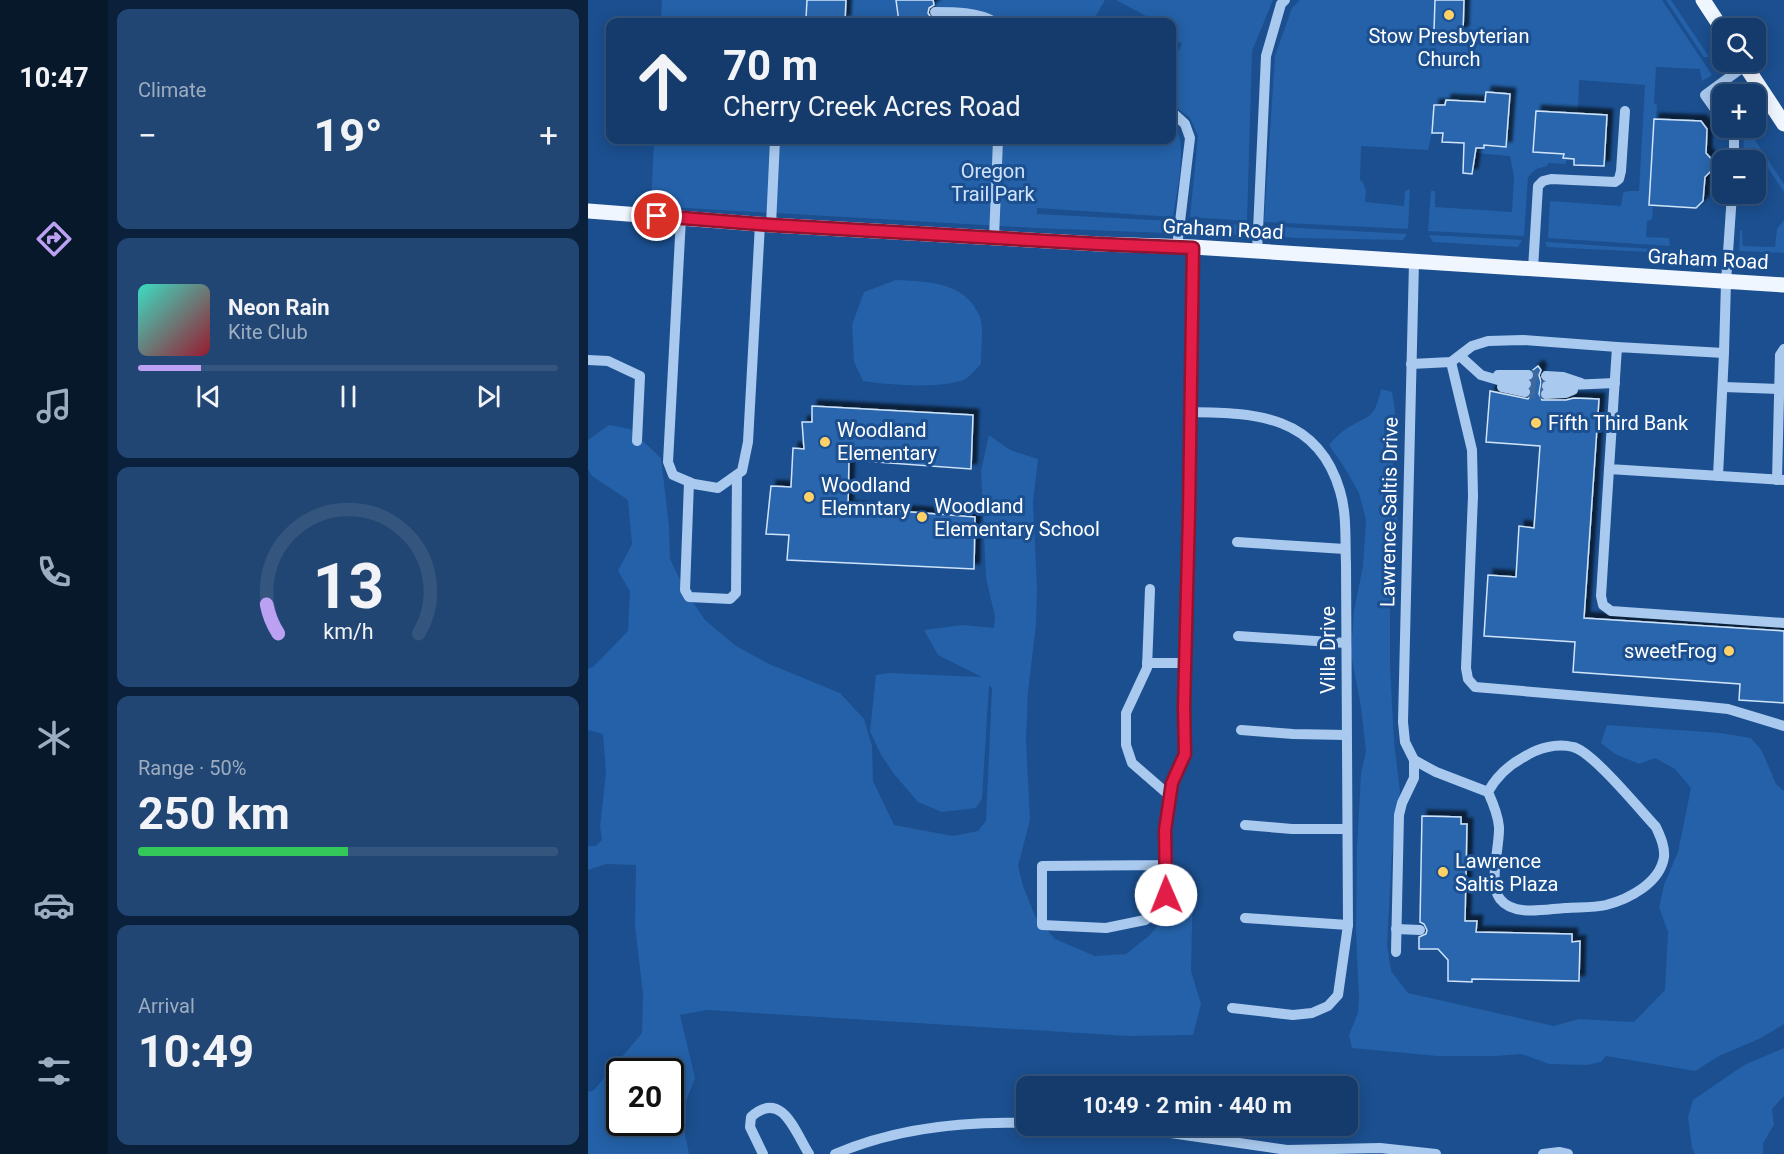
<!DOCTYPE html>
<html lang="en">
<head>
<meta charset="utf-8">
<style>
	body { margin:0; font-family:Roboto,sans-serif; background:#214673; color:#f1f3f6; height:100vh; display:flex; flex-direction:column; font-size:22px; white-space:nowrap }
	* { box-sizing:border-box; margin:0 }
	p { font-size:20px; color:#9dadc1 }
	.icon { flex:none; width:33px; height:33px; fill:none; stroke:currentColor; stroke-width:2; stroke-linecap:round; stroke-linejoin:round }
	.map { position:relative; flex:1; overflow:hidden }
	.side { display:flex; flex-direction:column; gap:9px; padding:9px; background:#0b203b; width:480px }
	.side>* { flex:none }
	.banner { position:absolute; left:18px; top:18px; width:570px; height:126px; border-radius:12px; box-shadow:0 3px 15px #0003,0 0 0 2px #33557e; background:#143b6b; color:#f1f3f6; overflow:hidden }
	.buttons { position:absolute; left:1124px; top:18px; display:grid; gap:12px }
	.buttons a { display:grid; place-items:center; width:54px; height:54px; border-radius:12px; background:#143b6b; box-shadow:0 3px 15px #0003,0 0 0 2px #33557e; font-size:30px }
	.speed { position:absolute; left:18px; top:1058px; display:flex; gap:12px; font-size:30px; font-weight:700; text-align:center }
	.speed>* { display:grid; place-content:center; width:78px; height:78px; border-radius:50%; background:#143b6b; box-shadow:0 3px 15px #0003,0 0 0 2px #33557e; line-height:1 }
	.speed .limit { border:3px solid #111; border-radius:9px; background:#fff; color:#111 }
	.pin { position:absolute; display:grid; place-items:center; width:51px; height:51px; color:#fff; margin:-26px; border:3px solid #fff; border-radius:50%; box-shadow:0 2px 6px #0007 }
	.me { position:absolute; width:66px; margin:-33px; rotate:359deg; stroke-linejoin:round; filter:drop-shadow(0 0 4px #0008) }
	.turn { display:flex; align-items:center; gap:21px; height:126px; padding:0 18px; font-size:27px }
	.turn .icon { width:78px; height:78px; stroke-width:2.5 }
	.turn b { display:block; font-size:42px; line-height:51px }
	.big { font-size:45px; font-weight:700; line-height:1.1 }
	.side .tile { flex:1; display:flex; flex-direction:column; justify-content:center; gap:9px; min-width:0; padding:0 21px; border-radius:12px; background:#214673 }
	.side .dial { align-items:center; gap:0 }
	.dial svg { height:156px; overflow:visible; fill:none; stroke:#33557e; stroke-width:7; stroke-linecap:round; text-anchor:middle }
	.dial text { fill:#f1f3f6; stroke:none }
	.song { display:flex; align-items:center; gap:18px }
	.cover { width:72px; height:72px; border-radius:9px; background:linear-gradient(135deg,hsl(170 70% 55%),hsl(350 70% 35%)) }
	.played { height:6px; border-radius:3px; background:linear-gradient(90deg,#bca0f2 15%,#33557e 15%) }
	.keys { display:flex; justify-content:space-around; direction:ltr }
	.heat { display:flex; justify-content:space-between; align-items:center; font-size:33px; direction:ltr }
	.charge { height:9px; border-radius:4px; background:linear-gradient(90deg,#34c759 50%,#33557e 0) }
	.trip { position:absolute; left:428px; top:1076px; width:342px; height:60px; border-radius:12px; background:#143b6b; box-shadow:0 3px 15px #0003,0 0 0 2px #33557e; font-weight:700; line-height:60px; text-align:center }
	main { display:flex; flex:1; min-height:0 }
	.menu { display:flex; flex-direction:column; width:108px; justify-content:space-around; align-items:center; background:#08182b; color:#9dadc1 }
	.menu .icon { width:42px; height:42px }
	.menu .active { color:#bca0f2 }
	.menu b { font-size:27px; color:#f1f3f6 }
	.map>svg:first-child { display:block }
	.green { fill:#2461a8; fill-rule:evenodd }
	.building { fill:#2a66ad; stroke:#cfe3fa; stroke-width:1.5; filter:url(#shadow) }
	.lines { fill:none; stroke-linecap:round; stroke-linejoin:round }
	.minor-tunnel { stroke:#3d69a0; stroke-width:10; stroke-dasharray:10 5; stroke-linecap:butt }
	.minor { stroke:#a9c9ee; stroke-width:10 }
	.major { stroke:#f0f6ff; stroke-width:15 }
	.route-casing { stroke:#92132f; stroke-width:15 }
	.route { stroke:#e11d48; stroke-width:10 }
	.poi-dot { fill:#ffd166; stroke:#1b4f8f; stroke-width:2 }
	.labels { text-anchor:middle; dominant-baseline:central; stroke-width:6; stroke-linejoin:round; paint-order:stroke }
	.poi-label { font-size:20px; fill:#fff; stroke:#1b4f8f; text-anchor:start }
	.park-label { font-size:20px; fill:#cfe3fa; stroke:#1b4f8f }
	.street-label { font-size:20px; fill:#fff; stroke:#1b4f8f }
</style>
</head>
<body>
<main>
<nav class="menu">
<b>10:47</b>
<svg class="icon active" aria-label="directions" viewBox="0 0 24 24"><path d="M12 3l9 9-9 9-9-9zM9 14v-3h6M13 9l2 2-2 2"/></svg>
<svg class="icon" aria-label="music" viewBox="0 0 24 24"><path d="M9 18V5l10-2v13"/><circle cx="6" cy="18" r="3"/><circle cx="16" cy="16" r="3"/></svg>
<svg class="icon" aria-label="phone" viewBox="0 0 24 24"><path d="M5 4h4l2 5-3 2q2 4 5 5l2-3 5 2v4C11 20 4 13 5 4z"/></svg>
<svg class="icon" aria-label="climate" viewBox="0 0 24 24"><path d="M12 3v18M4 7l16 10M4 17L20 7"/></svg>
<svg class="icon" aria-label="car" viewBox="0 0 24 24"><path d="M5 17H2v-5l4-1 3-4h7l3 4 3 1v5h-3M9 17h6M6 11h13"/><circle cx="7" cy="17" r="2"/><circle cx="17" cy="17" r="2"/></svg>
<svg class="icon" aria-label="filters" viewBox="0 0 24 24"><path d="M4 7h16M4 17h16"/><circle cx="9" cy="7" r="2"/><circle cx="15" cy="17" r="2"/></svg>
</nav>
<section class="side">
<div class="tile"><p>Climate</p>
<div class="heat"><a>−</a><b class="big">19°</b><a>+</a></div>
</div>
<div class="tile">
<div class="song"><i class="cover"></i><div><b>Neon Rain</b><p>Kite Club</p></div></div>
<div class="played"></div>
<div class="keys"><svg class="icon" aria-label="previous" viewBox="0 0 24 24"><path d="M18 5L8 12l10 7zM5 5v14"/></svg><svg class="icon" aria-label="pause" viewBox="0 0 24 24"><path d="M8 5v14M16 5v14"/></svg><svg class="icon" aria-label="next" viewBox="0 0 24 24"><path d="M6 5l10 7-10 7zM19 5v14"/></svg></div>
</div>
<div class="tile dial"><svg viewBox="0 0 100 80">
<path d="M14 69A42 42 0 1 1 86 69"/>
<path d="M14 69A42 42 0 0 1 8 54" stroke="#bca0f2"/>
<text x="50" y="56" font-size="32" font-weight="700">13</text>
<text x="50" y="72" font-size="11">km/h</text>
</svg></div>
<div class="tile"><p>Range · 50%</p><b class="big">250 km</b><div class="charge"></div></div>
<div class="tile"><p>Arrival</p><b class="big">10:49</b></div>
</section>
<div class="map">
<svg width="1196" height="1154" viewBox="0 0 1196 1154">
	<defs>
		<filter id="shadow"><feDropShadow dx="5.5" dy="-5.5" stdDeviation="1.5" flood-color="#0009"/></filter>
	</defs>
	<rect width="100%" height="100%" fill="#1b4f8f"/>
	<g class="green">
		<path d="M74,0H517L504,22H73Z"/>
		<path d="M528,0H685L664,51L659,221L602,217L610,136L602,118L584,104V64L594,44L584,38V22H569Z"/>
		<path d="M712,0H847L862,38L875,30L876,0H1074L1124,75L1114,81L1112,69L1068,67L1066,103L1069,105L1068,119H1066L1061,205H1065L1064,219L1059,221L1058,237L1081,238L1082,246L960,238L962,201L1033,206L1035,193L1040,191H1051L1057,85L991,80L990,113L948,111L945,152L976,154V158H980L977,164L960,163L959,166L948,169L940,177L936,236L840,231L843,191H847V207L924,212L926,176L922,156L887,153L888,148H896V145L918,147L922,94L898,92L897,102L858,100L857,105H846L845,128L840,150L773,146L772,180L775,182L778,191L777,202L816,206L817,191L822,189L820,229L676,222L687,56L704,8Z"/>
		<path d="M1078,0H1083L1121,57H1116Z"/>
		<path d="M584,124C602,136 588,196 585,217L449,208V214L584,221L577,233L448,228L63,206L66,140H584Z"/>
		<path d="M1151,128H1159L1196,184V192L1169,151L1155,159L1156,136Z"/>
		<path d="M1196,220V253L1151,251L1152,231L1154,230L1155,246L1187,247L1189,229Z"/>
		<path d="M601,222L658,225L648,235L603,233Z"/>
		<path d="M676,226L819,234L815,240L708,238L683,236L677,234Z"/>
		<path d="M841,235L934,240L930,247L845,242Z"/>
		<path d="M957,242L1124,253L1121,255L959,247Z"/>
		<path d="M308,280C341,282 377,281 392,317C396,328 393,352 393,364C388,369 382,377 375,380C350,389 302,385 275,381L266,362L264,325L276,292Z"/>
		<path d="M793,389L804,392L807,411L804,491L810,523L802,592V668L806,741L812,792L804,854L799,944L803,971L820,993L966,1026L991,1019L1046,1022L1077,990L1080,932L1071,907L1076,885L1090,852L1103,788L1087,769L1067,758L1051,764L1027,754L1013,743L1019,725L1132,733L1163,738L1174,751L1188,784L1196,791V1024L1173,1038L1131,1056L1107,1071L1018,1056L1013,1062L999,1065L961,1064L934,1054L907,1056H850L764,1048L761,1035L770,1013L771,999L768,931L769,848L773,774L778,751L773,707L763,654L766,611L775,566L778,520L771,493L758,470L741,445C745,440 750,435 755,431C779,414 786,423 793,389Z"/>
		<path d="M21,425L42,429L73,458L81,526L82,559L97,590L117,620L148,646L181,664L252,693L276,719L284,746L285,781L306,825L365,836L390,831L398,821L404,688L401,685L394,799L388,808L354,812L330,802L306,774L293,755L282,731L288,675L301,673L394,677L350,655L336,630L374,625L406,628L407,617L398,578L393,471L401,435L422,450L450,459L445,502L449,588L448,624L440,692L438,739L442,820L430,866L435,886L447,916L467,939L507,956L538,954L562,935L605,881L603,971L613,1004L605,1035L540,1036L119,1010L92,1015L107,1078L93,1114L101,1154H0V1092L6,1090L54,1033L55,994L47,926L48,865L18,864L0,870V846H8L14,840L12,827L18,772L15,734L0,730V669L5,667L40,631L42,591L30,571L44,544L40,500L4,476L0,469V440ZM32,1071H82V1122H32Z"/>
		<path d="M1196,1048V1096L1184,1109L1186,1125L1175,1143V1154H1107L1104,1148L1100,1117L1105,1100L1156,1065Z"/>
	</g>
	<g class="building">
		<path d="M219,0H258L257,21L218,19Z"/>
		<path d="M308,0H345L346,5L341,8L340,13L343,18L348,20L311,22Z"/>
		<path d="M847,0H876L875,31L862,38L846,31Z"/>
		<path d="M898,92L922,94L918,147L896,145V148H888L884,174L875,173L876,143L854,142L855,133H844L846,105H857L858,100L897,102Z"/>
		<path d="M948,111L1019,115L1016,166L986,165V159L975,158L976,154L945,152Z"/>
		<path d="M1066,119L1113,121L1119,129L1118,153L1129,165L1117,177L1115,201L1108,208L1061,205Z"/>
		<path d="M950,366L953,370L951,375L953,382L951,394L954,400H978L986,398L1011,399L996,618L1196,631V703L1151,700L1152,684L985,672L987,642L896,636L900,575L928,577L931,526L946,528L952,446L898,442L902,391L940,399L944,393L945,381L947,376L945,370Z"/>
		<path d="M224,406L385,415L383,469L261,460L260,507L387,517L386,569L199,560L201,535L178,534L183,486L203,487L205,448L216,449L214,422H224Z"/>
		<path d="M834,816L873,817V824H879L877,921H889L888,932L984,934V942L992,941L991,981L884,979V982L860,981V960L850,949H831V937L838,934L839,930L836,924L832,922Z"/>
	</g>
	<g class="lines">
		<g class="minor-tunnel">
			<path d="M940,375L958,376"/>
			<path d="M938,384L959,386"/>
			<path d="M937,392L958,394"/>
		</g>
		<g class="minor">
			<path d="M347,12C367,12 389,12 407,22"/>
			<path d="M584,112L597,124L602,138L589,247"/>
			<path d="M1134,119L1117,95L1158,65"/>
			<path d="M1140,128L1146,138V160"/>
			<path d="M1144,194L1138,282L1136,353L1029,347L1021,469L1196,480"/>
			<path d="M93,218L80,462L85,475L106,484L130,488L154,471L160,442L172,224"/>
			<path d="M183,225L187,140"/>
			<path d="M406,238L410,140"/>
			<path d="M669,252L678,56L693,4L697,0"/>
			<path d="M945,269L950,186L955,181L963,179L1027,182L1031,179L1033,171L1037,111"/>
			<path d="M872,356L893,375L910,380L938,384"/>
			<path d="M0,360L20,361L52,376L49,441"/>
			<path d="M863,362L884,450L885,496L878,668L880,679L887,687L1111,706L1140,709L1196,726"/>
			<path d="M823,364L863,362L884,346L900,341L935,340L1029,347"/>
			<path d="M910,375H940"/>
			<path d="M958,376L975,377L993,383"/>
			<path d="M959,386L1027,383"/>
			<path d="M914,387L937,392"/>
			<path d="M1136,387L1191,389"/>
			<path d="M958,394L978,393L985,390"/>
			<path d="M602,412C668,413 730,415 752,491C759,514 757,541 758,564L760,925L750,995L740,1006L724,1013L705,1015L644,1008"/>
			<path d="M1021,469L1013,596L1015,605L1023,611L1196,623"/>
			<path d="M1130,476L1136,353"/>
			<path d="M1189,480L1192,355L1196,349"/>
			<path d="M101,482L97,590L101,597L142,599L148,593L149,475"/>
			<path d="M649,542L757,549"/>
			<path d="M562,589L559,668L538,713V745L544,763L582,796"/>
			<path d="M650,636L758,643"/>
			<path d="M559,663H597"/>
			<path d="M653,730L705,734L758,735"/>
			<path d="M826,760L848,772L900,792C905,803 910,815 911,827C912,846 900,883 912,899C926,917 958,909 977,908C991,907 1005,908 1018,905C1041,899 1072,883 1076,857C1077,846 1072,836 1068,827C1052,810 1004,751 985,747C968,743 950,748 936,757C921,765 908,777 900,792"/>
			<path d="M657,825L704,829H759"/>
			<path d="M578,865L454,866V925L518,928L557,920L571,911L578,895L577,830L584,783L597,754L596,707L601,514L605,247"/>
			<path d="M657,918L760,925"/>
			<path d="M808,929L832,930"/>
			<path d="M808,952L811,815L814,803L826,778V760L817,742L815,722L826,262"/>
			<path d="M488,1125L562,1130L699,1150L792,1148L848,1154"/>
			<path d="M175,1154L162,1127L163,1117C194,1089 207,1132 221,1154"/>
			<path d="M247,1154C308,1128 372,1121 438,1123"/>
			<path d="M955,1154L971,1152L980,1154"/>
		</g>
		<g class="major">
			<path d="M1115,0L1134,29"/>
			<path d="M1155,62L1196,124"/>
			<path d="M0,211L183,225L511,244L605,247L1196,285"/>
		</g>
	</g>
	<g class="lines">
		<g class="route-casing">
			<path id="route" d="M69,216L183,225L511,244L605,248L601,513L596,707L597,754L584,783L577,830L578,895"/>
		</g>
		<use href="#route" class="route"/>
	</g>
	<g class="poi-dot">
		<circle cx="861" cy="15" r="6"/>
		<circle cx="948" cy="423" r="6"/>
		<circle cx="237" cy="442" r="6"/>
		<circle cx="221" cy="497" r="6"/>
		<circle cx="334" cy="517" r="6"/>
		<circle cx="1141" cy="651" r="6"/>
		<circle cx="855" cy="872" r="6"/>
	</g>
	<g class="labels">
		<g class="poi-label">
			<text x="861" y="36" text-anchor="middle">Stow Presbyterian<tspan x="861" dy="23">Church</tspan></text>
			<text x="960" y="423">Fifth Third Bank</text>
			<text x="249" y="430">Woodland<tspan x="249" dy="23">Elementary</tspan></text>
			<text x="233" y="485">Woodland<tspan x="233" dy="23">Elemntary</tspan></text>
			<text x="346" y="506">Woodland<tspan x="346" dy="23">Elementary School</tspan></text>
			<text x="1129" y="651" text-anchor="end">sweetFrog</text>
			<text x="867" y="861">Lawrence<tspan x="867" dy="23">Saltis Plaza</tspan></text>
		</g>
		<g class="park-label">
			<text x="405" y="171">Oregon<tspan x="405" dy="23">Trail Park</tspan></text>
		</g>
		<g class="street-label">
			<text transform="translate(635 229) rotate(3)">Graham Road</text>
			<text transform="translate(1120 259) rotate(3)">Graham Road</text>
			<text transform="translate(801 512) rotate(-89)">Lawrence Saltis Drive</text>
			<text transform="translate(740 650) rotate(-90)">Villa Drive</text>
		</g>
	</g>
</svg>
<div class="buttons">
<a><svg class="icon" aria-label="search" viewBox="0 0 24 24"><circle cx="10" cy="10" r="6"/><path d="M15 15l6 6"/></svg></a>
<a>+</a>
<a>−</a>
</div>
<div class="speed"><div class="limit">20</div></div>
<div class="pin" style="left:69px;top:216px;background:#d93025"><svg class="icon" aria-label="arrive" viewBox="0 0 24 24"><path d="M6 21V4h12l-3 4 3 4H6"/></svg></div>
<svg class="me" style="left:578px;top:895px" viewBox="-20 -20 40 40"><circle r="19" fill="#fff"/><path d="M0-13L10 11 0 6-10 11z" fill="#e11d48"/></svg>
<div class="trip">10:49 · 2 min · 440 m</div>
<div class="banner">
<div class="turn"><svg class="icon" aria-label="ahead" viewBox="0 0 24 24"><path d="M12 20V5M6 11l6-6 6 6"/></svg><div><b>70 m</b>Cherry Creek Acres Road</div></div>
</div>
</div>
</main>
</body>
</html>
